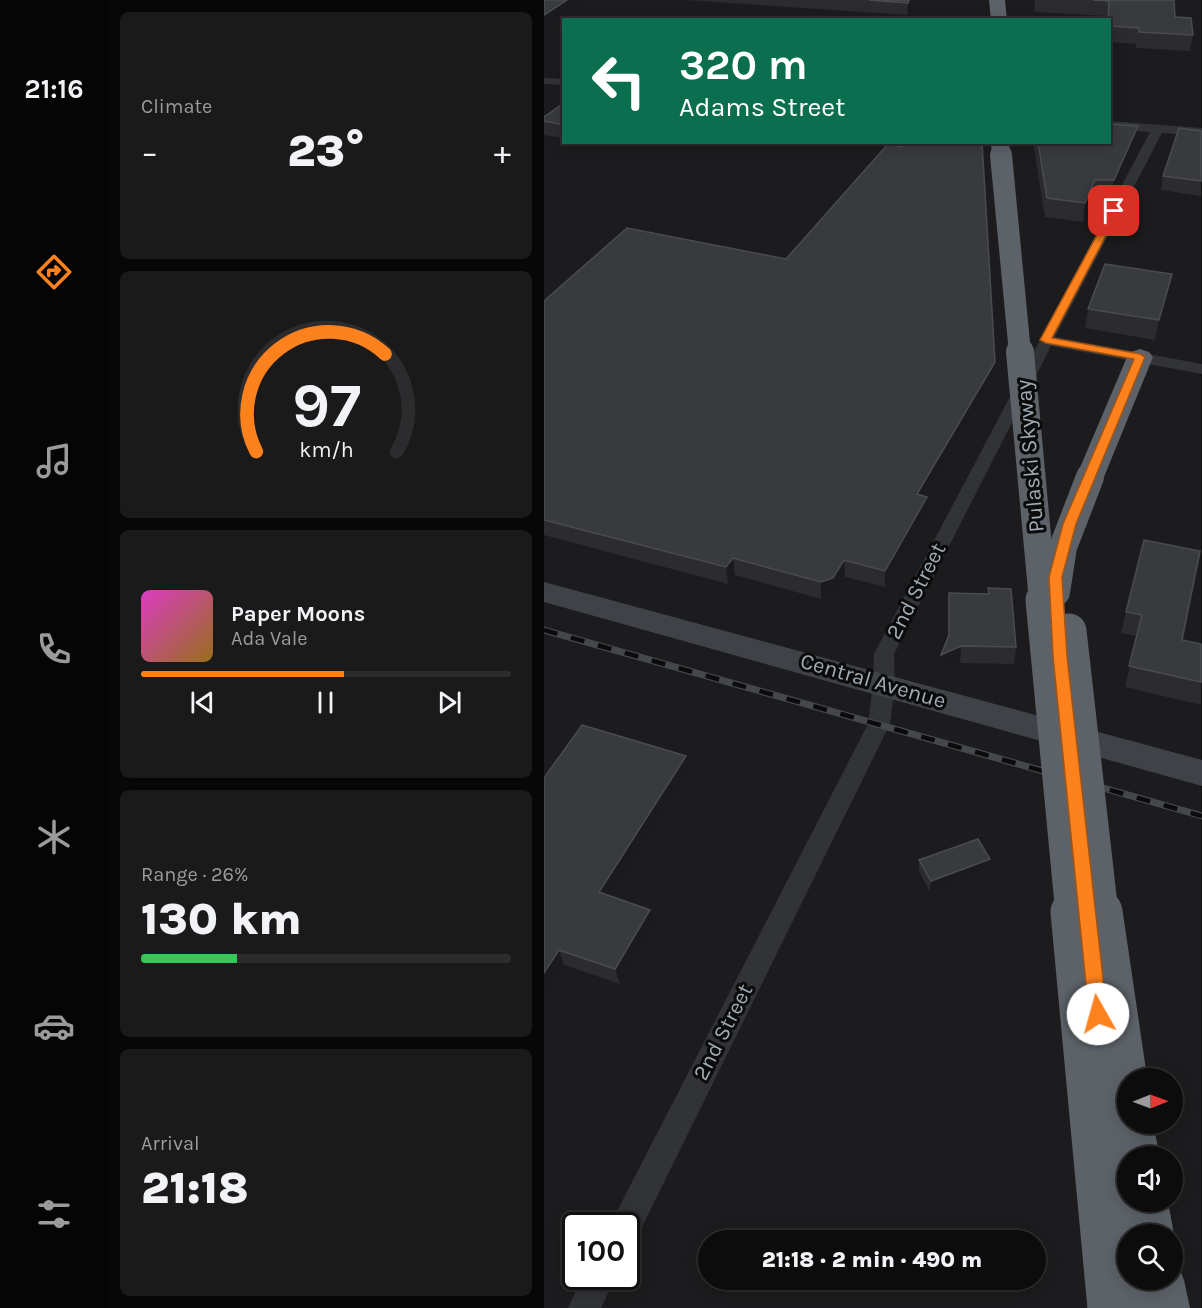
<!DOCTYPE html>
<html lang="en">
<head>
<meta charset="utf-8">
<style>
	body { margin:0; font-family:Karla,sans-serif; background:#1a1a1b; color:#f1f3f6; height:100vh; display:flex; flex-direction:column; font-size:22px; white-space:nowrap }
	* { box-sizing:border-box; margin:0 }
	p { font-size:20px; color:#9a9b9d }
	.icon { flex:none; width:33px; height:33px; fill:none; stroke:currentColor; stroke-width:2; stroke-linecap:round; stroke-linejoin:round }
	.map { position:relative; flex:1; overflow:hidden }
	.details { display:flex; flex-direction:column; gap:12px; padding:12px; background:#070707; width:436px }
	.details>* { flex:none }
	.banner { position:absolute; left:18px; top:18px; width:549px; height:126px; border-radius:0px; box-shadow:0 3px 15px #0003,0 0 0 2px #2c2c2e; background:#0b6e4f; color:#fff; overflow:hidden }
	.needle { width:39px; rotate:89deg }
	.controls { position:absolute; left:573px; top:1068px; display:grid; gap:12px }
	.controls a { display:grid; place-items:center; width:66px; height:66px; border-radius:50%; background:#0c0c0d; box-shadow:0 3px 15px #0003,0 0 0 2px #2c2c2e; font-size:30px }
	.speed { position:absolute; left:18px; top:1212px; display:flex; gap:12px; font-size:30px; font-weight:700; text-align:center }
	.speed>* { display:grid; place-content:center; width:78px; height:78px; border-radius:50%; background:#0c0c0d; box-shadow:0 3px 15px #0003,0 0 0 2px #2c2c2e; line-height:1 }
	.speed .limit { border:3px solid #111; border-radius:9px; background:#fff; color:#111 }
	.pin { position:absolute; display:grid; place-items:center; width:51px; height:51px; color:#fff; margin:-26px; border-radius:12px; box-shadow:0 3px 9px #0006 }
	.me { position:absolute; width:66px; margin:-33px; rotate:353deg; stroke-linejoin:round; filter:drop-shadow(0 0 4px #0008) }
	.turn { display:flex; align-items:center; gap:21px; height:126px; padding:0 18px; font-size:27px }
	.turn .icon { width:78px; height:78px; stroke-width:2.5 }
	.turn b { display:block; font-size:42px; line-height:51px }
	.big { font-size:45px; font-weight:800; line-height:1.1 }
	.details .widget { flex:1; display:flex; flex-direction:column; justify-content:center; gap:9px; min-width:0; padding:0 21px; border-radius:9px; background:#1a1a1b }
	.details .dial { align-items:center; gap:0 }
	.dial svg { height:156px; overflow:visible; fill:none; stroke:#2c2c2e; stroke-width:7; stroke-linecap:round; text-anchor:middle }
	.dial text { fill:#f1f3f6; stroke:none }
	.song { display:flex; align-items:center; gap:18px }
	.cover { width:72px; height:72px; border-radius:9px; background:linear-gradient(135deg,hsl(310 70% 55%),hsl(40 70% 35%)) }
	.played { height:6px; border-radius:3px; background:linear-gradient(90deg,#fd821d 55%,#2c2c2e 55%) }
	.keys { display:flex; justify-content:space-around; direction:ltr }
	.heat { display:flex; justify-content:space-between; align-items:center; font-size:33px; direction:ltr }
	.charge { height:9px; border-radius:4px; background:linear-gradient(90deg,#34c759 26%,#2c2c2e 0) }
	.trip { position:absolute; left:154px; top:1230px; width:348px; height:60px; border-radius:30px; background:#0c0c0d; box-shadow:0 3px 15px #0003,0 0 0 2px #2c2c2e; font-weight:800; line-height:60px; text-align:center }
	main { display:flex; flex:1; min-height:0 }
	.tab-bar { display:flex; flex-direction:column; width:108px; justify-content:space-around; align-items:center; background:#050505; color:#9a9b9d }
	.tab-bar .icon { width:42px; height:42px }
	.tab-bar .on { color:#fd821d }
	.tab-bar b { font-size:27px; color:#f1f3f6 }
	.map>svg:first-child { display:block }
	.built { fill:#1c1c1e; fill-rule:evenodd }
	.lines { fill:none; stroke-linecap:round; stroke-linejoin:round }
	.street { fill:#313337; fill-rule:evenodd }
	.secondary { fill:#3f4247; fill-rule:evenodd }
	.highway { fill:#5c6268; fill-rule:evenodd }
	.rail-casing { stroke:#44474c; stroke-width:7 }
	.rail { stroke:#0b0b0c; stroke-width:4.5; stroke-dasharray:14; stroke-linecap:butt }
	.highway-bridge-far4 { stroke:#5c6268; stroke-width:18 }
	.highway-bridge-far3 { stroke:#5c6268; stroke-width:22 }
	.highway-bridge-far2 { stroke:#5c6268; stroke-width:28 }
	.highway-bridge-far1 { stroke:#5c6268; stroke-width:35 }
	.highway-bridge { stroke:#5c6268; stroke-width:45 }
	.wall { fill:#2c2c30 }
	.shaded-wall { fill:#1b1b1e }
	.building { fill:#383a3e; stroke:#484c50; stroke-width:1.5 }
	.route { fill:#fd821d; stroke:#a45413; stroke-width:1.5 }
	.labels { text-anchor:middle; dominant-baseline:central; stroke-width:6; stroke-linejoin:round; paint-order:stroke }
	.street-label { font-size:22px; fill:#a0aab3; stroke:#0b0b0c }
</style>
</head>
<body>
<main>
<nav class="tab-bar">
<b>21:16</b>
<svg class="icon on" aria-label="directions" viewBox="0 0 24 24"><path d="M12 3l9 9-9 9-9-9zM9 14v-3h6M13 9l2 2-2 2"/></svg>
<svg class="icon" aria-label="music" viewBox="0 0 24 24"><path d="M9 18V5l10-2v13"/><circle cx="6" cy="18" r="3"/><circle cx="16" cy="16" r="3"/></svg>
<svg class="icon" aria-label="phone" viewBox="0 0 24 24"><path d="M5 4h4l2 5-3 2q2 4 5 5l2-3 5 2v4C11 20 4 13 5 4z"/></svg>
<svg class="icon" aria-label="climate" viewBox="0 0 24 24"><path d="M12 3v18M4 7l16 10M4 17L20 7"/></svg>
<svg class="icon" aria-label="car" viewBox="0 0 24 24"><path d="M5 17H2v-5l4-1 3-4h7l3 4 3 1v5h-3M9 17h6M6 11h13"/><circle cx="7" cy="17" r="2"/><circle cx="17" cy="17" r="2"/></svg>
<svg class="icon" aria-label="filters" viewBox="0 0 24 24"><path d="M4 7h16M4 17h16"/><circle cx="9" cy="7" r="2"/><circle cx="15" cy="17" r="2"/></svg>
</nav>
<section class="details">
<div class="widget"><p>Climate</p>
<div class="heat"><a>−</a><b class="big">23°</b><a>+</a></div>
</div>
<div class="widget dial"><svg viewBox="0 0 100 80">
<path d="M14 69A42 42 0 1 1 86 69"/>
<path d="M14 69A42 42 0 0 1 80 19" stroke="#fd821d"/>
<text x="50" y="56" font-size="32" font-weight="700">97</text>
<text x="50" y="72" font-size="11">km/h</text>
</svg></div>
<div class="widget">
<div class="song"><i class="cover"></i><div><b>Paper Moons</b><p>Ada Vale</p></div></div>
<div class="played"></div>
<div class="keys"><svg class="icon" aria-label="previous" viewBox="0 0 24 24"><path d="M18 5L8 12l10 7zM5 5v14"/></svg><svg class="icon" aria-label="pause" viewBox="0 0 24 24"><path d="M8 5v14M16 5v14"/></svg><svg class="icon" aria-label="next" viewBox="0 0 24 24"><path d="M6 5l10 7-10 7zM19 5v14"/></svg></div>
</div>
<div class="widget"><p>Range · 26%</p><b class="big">130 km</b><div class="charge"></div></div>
<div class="widget"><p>Arrival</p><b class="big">21:18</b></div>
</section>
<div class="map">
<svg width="658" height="1308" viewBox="0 0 658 1308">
	<rect width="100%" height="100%" fill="#101011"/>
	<path class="built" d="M0,0H657V1308H0ZM20,20H566V142H20ZM584,1078H628V1124H584ZM584,1156H628V1202H584ZM32,1226H82V1276H32ZM584,1234H628V1280H584ZM165,1240H492V1280H165Z"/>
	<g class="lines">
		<g class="street">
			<path d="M0,78L20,79V85L0,84Z"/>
			<path d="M566,121L658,128V136L618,133L511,337L658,364V374L507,346L350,654L351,684L346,724L93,1237L82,1241V1226H67L71,1215L324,724L329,684L330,654L606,132L566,129Z"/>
			<path d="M39,1276H72L57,1308H24Z"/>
		</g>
		<path class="secondary" d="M0,582L658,760V786L0,602Z"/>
		<g class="highway">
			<path d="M445,0H461L463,20H447Z"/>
			<path d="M596,349L605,352L609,357L560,477L556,483L546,486L536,483L532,477L583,357L587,352Z"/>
			<path d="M584,1103V1124H609L616,1156H584V1175L577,1172C567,1149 561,1132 571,1108Z"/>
			<path d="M583,1185L584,1202H624L630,1234L628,1238V1234H584V1238L576,1202Z"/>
			<path d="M584,1258V1280H628V1261L633,1262L640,1280L646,1308H568L564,1280L571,1262Z"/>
		</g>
		<g class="rail-casing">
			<path id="rail" d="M0,630L658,816"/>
		</g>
		<use href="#rail" class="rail"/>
		<path class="highway-bridge-far4" d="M456,142L457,157"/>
		<path class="highway-bridge-far3" d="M457,155L476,353"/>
		<g class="highway-bridge-far2">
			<path d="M476,352L499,601"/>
			<path d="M512,592L519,547L546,477"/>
		</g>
		<g class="highway-bridge-far1">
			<path d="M499,600L529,914"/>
			<path d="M525,631L557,914"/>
		</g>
		<g class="highway-bridge">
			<path d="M529,912L566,1308"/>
			<path d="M556,912L584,1102"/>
			<path d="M575,1180L584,1241"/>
		</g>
	</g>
	<g class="wall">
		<path d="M141,0H371L363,15Z"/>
		<path d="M491,0H630L631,17L649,35L646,51L592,48V44L566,42V20H563V16L490,12Z"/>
		<path d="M20,103V138L0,135V117Z"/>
		<path d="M657,131V196L617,190L619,176Z"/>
		<path d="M48,142H72L68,146Z"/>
		<path d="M489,142H566L591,144L567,198H548L539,222L501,217Z"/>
		<path d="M628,274L625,294L611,340L541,328L544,309Z"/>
		<path d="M0,301L450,378L381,496L383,513L341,587L301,577L289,594L277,599L191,575L184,584L0,535Z"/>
		<path d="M600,540L638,640L657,644V705L581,687L593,636L577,633L582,612Z"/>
		<path d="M444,588L472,647L470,664L416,663L396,671L404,637L405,593L444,594Z"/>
		<path d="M144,773L67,896L110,926L76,984L20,965L0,998V778Z"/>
		<path d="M446,859L445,870L386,892L375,871V860Z"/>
	</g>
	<g class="shaded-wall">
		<path d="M23,0H33L34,6L0,29V15Z"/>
		<path d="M365,0H371L363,15L364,3Z"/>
		<path d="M594,126L591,144L567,198L570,180Z"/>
		<path d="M551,180L548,198L539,222L541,203Z"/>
		<path d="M628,274L625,294L611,340L615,320Z"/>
		<path d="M451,362L450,378L373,510V494Z"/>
		<path d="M383,497V513L341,587V571Z"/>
		<path d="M189,558L191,575L184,584L182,567Z"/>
		<path d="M300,560L301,577L289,594L277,599V582Z"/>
		<path d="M417,646L416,663L396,671L397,655Z"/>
		<path d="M142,756L144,773L60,908L55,892Z"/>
		<path d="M446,859L445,870L386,892L387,881Z"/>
		<path d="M106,910L110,926L76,984L71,969Z"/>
		<path d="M15,950L20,965L0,998V973Z"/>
	</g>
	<g class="building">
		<path d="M0,0H23L0,15Z"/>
		<path d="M325,0H365L364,3Z"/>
		<path d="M549,0H630L631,17L647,18L649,35L595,32V28L566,26V20H564L565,1Z"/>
		<path d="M20,103V125L0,121V117Z"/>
		<path d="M566,124L594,126L570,180H551L541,203L503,198L494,142H566Z"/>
		<path d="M635,128L657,131V181L619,176Z"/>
		<path d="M361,142H438L451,362L373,494L383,497L341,571L300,560L289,578L277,582L189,558L182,567L0,520V301L83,228L242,259L344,144L358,147Z"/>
		<path d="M561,264L628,274L615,320L544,309Z"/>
		<path d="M600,540L656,551L638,640L657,644V682L585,666L598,615L582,612Z"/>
		<path d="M444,588L467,589L472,647L417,646L397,655L405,635V593L445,594Z"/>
		<path d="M38,725L142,756L55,892L106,910L71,969L15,950L0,973V778Z"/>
		<path d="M434,839L446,859L387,881L375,860Z"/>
	</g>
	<path class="route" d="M570,208L575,211L508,338L596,354L601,357L532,524L518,577L523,656L563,1014L560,1020L554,1022L548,1020L545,1014L509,656L505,577L519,524L590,359L502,343L496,340L566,211Z"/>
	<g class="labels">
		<g class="street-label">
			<text transform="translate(486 456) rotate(-95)">Pulaski Skyway</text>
			<text transform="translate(372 591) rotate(-63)">2nd Street</text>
			<text transform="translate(329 681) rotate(16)">Central Avenue</text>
			<text transform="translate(179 1032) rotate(-63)">2nd Street</text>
		</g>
	</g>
</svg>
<div class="controls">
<a><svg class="needle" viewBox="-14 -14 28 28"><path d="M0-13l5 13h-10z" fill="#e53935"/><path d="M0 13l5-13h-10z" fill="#9a9b9d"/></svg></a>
<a><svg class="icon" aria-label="sound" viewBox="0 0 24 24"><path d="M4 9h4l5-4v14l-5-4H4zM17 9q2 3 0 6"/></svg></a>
<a><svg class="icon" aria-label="search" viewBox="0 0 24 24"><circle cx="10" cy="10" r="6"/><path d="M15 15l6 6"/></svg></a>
</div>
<div class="speed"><div class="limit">100</div></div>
<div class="pin" style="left:570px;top:211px;background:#d93025"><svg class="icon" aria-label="arrive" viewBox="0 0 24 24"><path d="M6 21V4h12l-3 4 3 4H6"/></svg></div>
<svg class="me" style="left:554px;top:1014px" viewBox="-20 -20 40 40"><circle r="19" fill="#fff"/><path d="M0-13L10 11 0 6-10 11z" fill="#fd821d"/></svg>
<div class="trip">21:18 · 2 min · 490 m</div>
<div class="banner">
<div class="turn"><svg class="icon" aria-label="left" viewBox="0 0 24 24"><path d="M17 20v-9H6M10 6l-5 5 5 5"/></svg><div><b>320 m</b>Adams Street</div></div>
</div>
</div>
</main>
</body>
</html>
